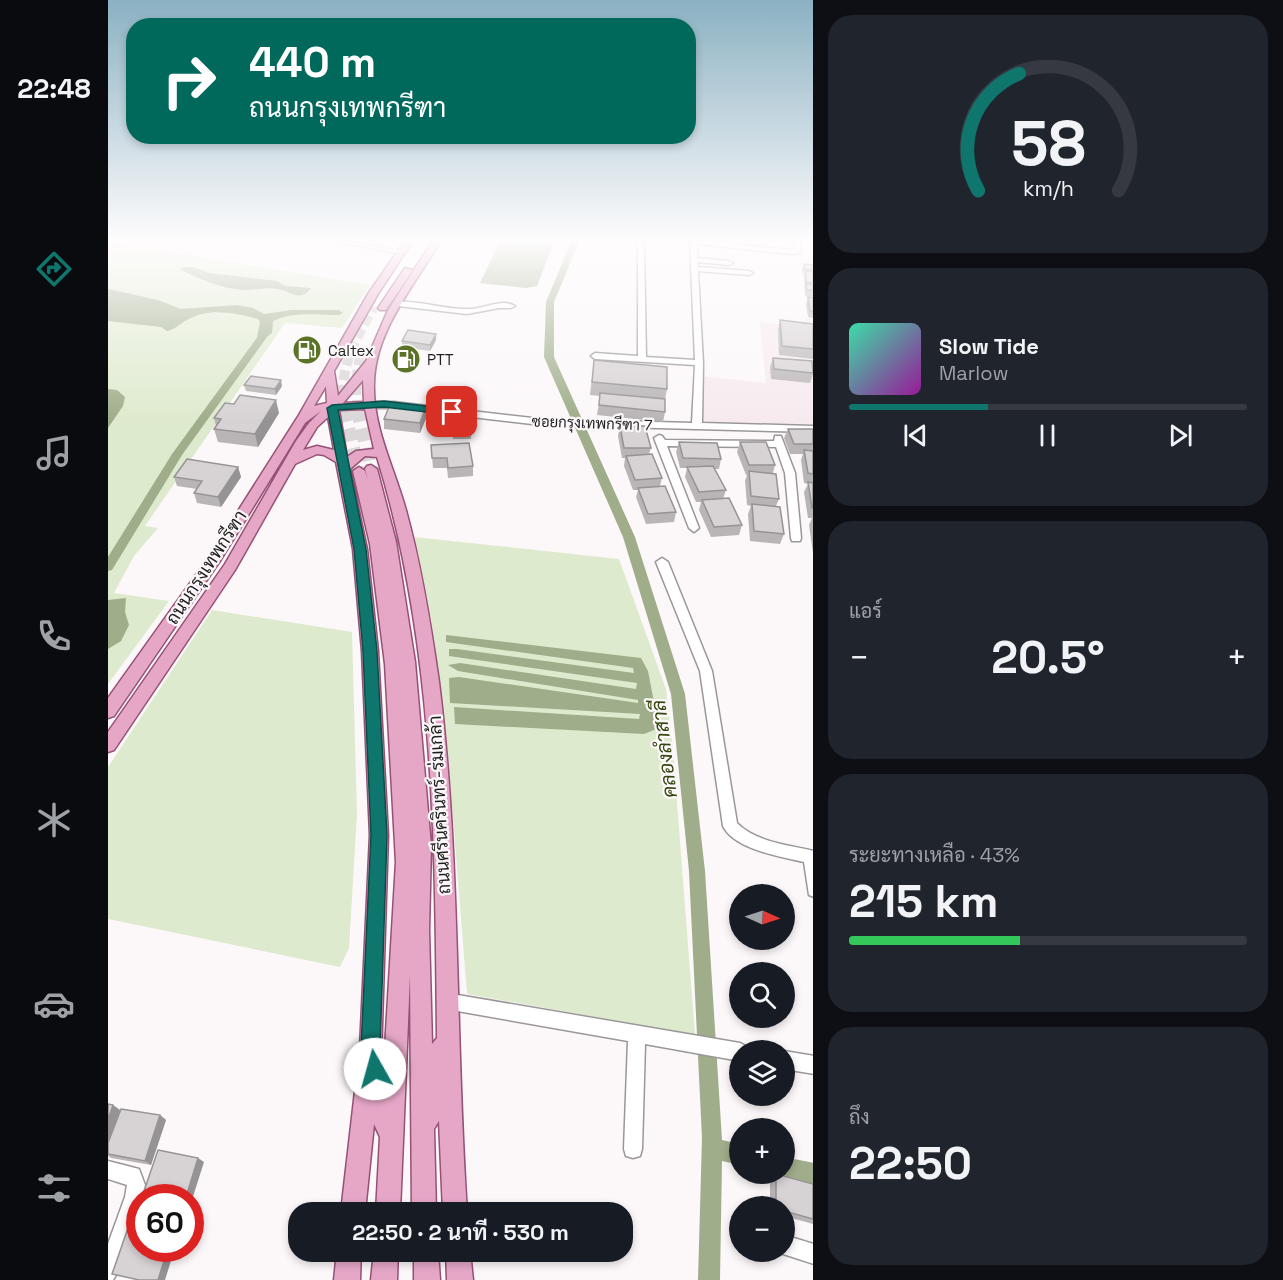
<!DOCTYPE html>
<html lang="th">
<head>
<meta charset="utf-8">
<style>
	body { margin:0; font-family:"Space Grotesk",Sarabun,sans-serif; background:#20242c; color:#f1f3f6; height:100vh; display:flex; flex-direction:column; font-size:22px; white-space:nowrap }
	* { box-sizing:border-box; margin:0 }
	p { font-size:20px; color:#9ea1a6 }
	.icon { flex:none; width:33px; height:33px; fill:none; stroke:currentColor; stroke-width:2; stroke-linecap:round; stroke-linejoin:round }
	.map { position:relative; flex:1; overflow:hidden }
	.panel { display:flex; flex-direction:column; gap:15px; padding:15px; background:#0d0f14; width:470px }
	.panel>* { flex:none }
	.top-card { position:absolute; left:18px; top:18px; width:570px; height:126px; border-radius:24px; box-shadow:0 3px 9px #0003; background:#00695c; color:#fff; overflow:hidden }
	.needle { width:39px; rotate:93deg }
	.buttons { position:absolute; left:621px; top:884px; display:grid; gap:12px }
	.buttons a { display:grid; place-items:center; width:66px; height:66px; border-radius:50%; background:#171b24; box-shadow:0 3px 9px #0003; font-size:30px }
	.speed { position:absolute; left:18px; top:1184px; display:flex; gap:12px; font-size:30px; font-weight:700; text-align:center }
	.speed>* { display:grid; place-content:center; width:78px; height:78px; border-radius:50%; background:#171b24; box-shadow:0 3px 9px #0003; line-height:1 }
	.speed .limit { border:9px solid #d22; background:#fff; color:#111 }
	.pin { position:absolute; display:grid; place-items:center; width:51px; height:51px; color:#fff; margin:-26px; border-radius:12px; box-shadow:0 3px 9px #0006 }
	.me { position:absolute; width:66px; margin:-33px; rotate:353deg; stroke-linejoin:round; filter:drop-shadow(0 0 4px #0008) }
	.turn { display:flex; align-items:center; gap:21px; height:126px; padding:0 24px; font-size:27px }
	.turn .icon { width:78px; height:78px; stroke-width:2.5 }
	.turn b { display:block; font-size:42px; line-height:51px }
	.big { font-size:45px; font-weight:700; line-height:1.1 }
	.panel .widget { flex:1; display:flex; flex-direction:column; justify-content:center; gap:9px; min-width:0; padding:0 21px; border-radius:24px; background:#20242c }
	.panel .dial { align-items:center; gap:0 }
	.dial svg { height:156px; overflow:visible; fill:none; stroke:#363941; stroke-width:7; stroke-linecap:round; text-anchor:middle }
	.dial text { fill:#f1f3f6; stroke:none }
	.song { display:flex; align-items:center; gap:18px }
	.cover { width:72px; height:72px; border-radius:9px; background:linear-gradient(135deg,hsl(160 70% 55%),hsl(300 70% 35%)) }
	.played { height:6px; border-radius:3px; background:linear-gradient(90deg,#0f766e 35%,#363941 35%) }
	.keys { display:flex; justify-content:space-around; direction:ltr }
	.heat { display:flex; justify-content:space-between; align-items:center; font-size:33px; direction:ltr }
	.charge { height:9px; border-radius:4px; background:linear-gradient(90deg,#34c759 43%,#363941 0) }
	.trip { position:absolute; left:180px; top:1202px; width:345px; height:60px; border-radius:24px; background:#171b24; box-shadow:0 3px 9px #0003; font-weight:700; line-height:60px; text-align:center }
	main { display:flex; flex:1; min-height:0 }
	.menu { display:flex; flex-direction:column; width:108px; justify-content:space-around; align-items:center; background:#090b0e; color:#9ea1a6 }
	.menu .icon { width:42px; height:42px }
	.menu .active { color:#0f766e }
	.menu b { font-size:27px; color:#f1f3f6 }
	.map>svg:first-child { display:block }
	.built { fill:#f6eaef }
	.green { fill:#deeacd }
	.water { fill:#9fad8a }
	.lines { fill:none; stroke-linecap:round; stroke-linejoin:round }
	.canal { fill:#9fad8a; fill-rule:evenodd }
	.major-tunnel-far1 { stroke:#dbd7d9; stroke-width:10; stroke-dasharray:10 5; stroke-linecap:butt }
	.major-tunnel { stroke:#dbd7d9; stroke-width:13; stroke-dasharray:13 7; stroke-linecap:butt }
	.minor-casing { stroke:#9b9799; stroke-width:3 }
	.major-casing { stroke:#965174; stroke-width:3 }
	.minor { fill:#fff; fill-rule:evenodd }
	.major { fill:#e6a7c7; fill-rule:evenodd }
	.wall { fill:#b9b5b6 }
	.shaded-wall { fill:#969394 }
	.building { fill:#d7d2d4; stroke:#969394; stroke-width:1.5 }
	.route { fill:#0f766e; stroke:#0a4d48; stroke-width:1.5 }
	.labels { text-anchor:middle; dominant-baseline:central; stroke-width:4.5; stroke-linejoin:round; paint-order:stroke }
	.far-poi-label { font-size:15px; fill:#201f1f; stroke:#fcf8fa; text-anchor:start }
	.far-street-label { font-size:15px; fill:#201f1f; stroke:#fcf8fa }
	.street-label { font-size:18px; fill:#201f1f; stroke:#fcf8fa }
	.water-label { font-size:20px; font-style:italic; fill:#35460e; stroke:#fcf8fa }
</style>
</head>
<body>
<main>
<nav class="menu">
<b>22:48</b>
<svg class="icon active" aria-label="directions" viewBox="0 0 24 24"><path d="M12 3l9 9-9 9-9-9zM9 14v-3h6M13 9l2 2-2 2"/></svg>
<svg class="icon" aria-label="music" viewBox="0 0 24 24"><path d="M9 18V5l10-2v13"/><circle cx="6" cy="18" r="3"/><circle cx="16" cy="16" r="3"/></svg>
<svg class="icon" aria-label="phone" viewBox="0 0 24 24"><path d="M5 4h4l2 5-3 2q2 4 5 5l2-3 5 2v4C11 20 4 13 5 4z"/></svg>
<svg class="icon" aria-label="climate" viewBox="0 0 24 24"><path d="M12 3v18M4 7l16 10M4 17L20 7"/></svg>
<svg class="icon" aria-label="car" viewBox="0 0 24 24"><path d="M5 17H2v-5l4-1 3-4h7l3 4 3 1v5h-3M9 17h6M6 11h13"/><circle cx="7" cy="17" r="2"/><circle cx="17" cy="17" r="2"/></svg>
<svg class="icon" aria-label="filters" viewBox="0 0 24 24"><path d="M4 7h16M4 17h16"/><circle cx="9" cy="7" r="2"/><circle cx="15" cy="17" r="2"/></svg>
</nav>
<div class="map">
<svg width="706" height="1280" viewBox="0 0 706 1280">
	<rect width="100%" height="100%" fill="#fcf8fa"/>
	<path class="built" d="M697,318L705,319V424L596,422L592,376L658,383L652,322L698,327Z"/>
	<g class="green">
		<path d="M0,242L262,285L234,328L177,323L37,526L50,528L26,556L6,593L61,601L0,684Z"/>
		<path d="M306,537L511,559L558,689L565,751L587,1035L359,994L339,742Z"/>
		<path d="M104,610L244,632L249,814L241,948L232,967L0,919V767Z"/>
	</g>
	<g class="water">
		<path d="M392,242H446L429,286L418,288L372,283Z"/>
		<path d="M76,267H85L101,273L169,281L178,286L203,288C193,303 182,291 170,289C160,287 148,290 137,290C114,289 91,279 71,269Z"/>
		<path d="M0,289L50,300L73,309L129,305L145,308L156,314L184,310H231L235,313L231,315C210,315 184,311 165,321L164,333C159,337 155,339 149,337L152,322L150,319C128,313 100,307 79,320C71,324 68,329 59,331L53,327L0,321Z"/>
		<path d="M0,389L9,390L17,397L15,406L0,428Z"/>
		<path d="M18,598L17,612L21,625L13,641L0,649V600Z"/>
		<path d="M338,635L533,658L540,671L551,728L536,734L347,724L346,707L531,719L532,714L342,703L341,678L351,677L530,703V700L350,671L340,665L352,663L528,689L529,683L341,656V649H349L526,673L525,668L338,642Z"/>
	</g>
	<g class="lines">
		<g class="canal">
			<path d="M463,242H471L446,302V357L527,537L577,694L597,871L614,1140L632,1144V1165L614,1161L612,1280H590L594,1138L581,871L563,694L515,537L436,357L438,302Z"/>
			<path d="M156,328L164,330L74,455L4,570L0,571V557L64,454Z"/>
			<path d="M676,1157L706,1163V1184L669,1174L676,1173Z"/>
		</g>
		<g class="major-tunnel-far1">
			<path d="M236,410C230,370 246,341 266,307"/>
			<path d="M249,410L248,381L253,350"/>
		</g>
		<g class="major-tunnel">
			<path d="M236,409L251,471"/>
			<path d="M249,409L263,469"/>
		</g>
		<g class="minor-casing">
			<g id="minor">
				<path d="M230,242H245L297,252L293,254Z"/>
				<path d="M530,242H536L538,357L587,360L582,242H605L683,250L686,249V242H692L693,253L683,254L589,244V258L621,261L625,263L621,265L590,262V267L641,271L645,273L641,275L590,271L595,363L594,423L706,426V432L433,425L286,408H263L258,405L263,402H286L433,419L584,423L587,365L487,359L483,356L487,353L530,356Z"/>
				<path d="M287,302C312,300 337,310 362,309C376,309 394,298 407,306L403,308H391L359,314L290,306L286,304Z"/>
				<path d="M551,435L554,436L557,440L666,441L667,436H673L687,473L693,538L692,541H684L683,538L677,473L668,447L559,446L591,528L586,532L581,528L546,438Z"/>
				<path d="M554,558L560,562L604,671L629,823C648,842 680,845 706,851V897L701,895L696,862C673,857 626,849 615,826L592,671L548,562Z"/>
				<path d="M338,993L632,1043L638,1046L640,1050H632V1061L537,1044L534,1149L532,1156L525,1158L518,1156L516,1149L520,1041L338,1009L332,1007L330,1001L332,995Z"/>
				<path d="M676,1051L706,1056V1074L676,1069Z"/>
				<path d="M0,1161L31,1169L37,1185L35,1197H32V1209L10,1272L5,1280H0V1244L17,1197L19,1185L0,1179Z"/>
				<path d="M676,1235L706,1244V1264L669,1252L676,1251Z"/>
			</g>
		</g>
		<g class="major-casing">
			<g id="major">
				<path d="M296,242H304L270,294L226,371L230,396L258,361L280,310L324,242H332C306,286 266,332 266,385C265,430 288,471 299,514C314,569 323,626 331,682C353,857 347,1035 359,1212H335L331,1121L326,1129L328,1212H304L302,975L292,1212H268L272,1137L266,1124L257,1212H233L252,1048L262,835L254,651L245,549L228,462L216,455L209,454L187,464L127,570L6,750L0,752V732L117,564L188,441L201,423L213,411L197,423L112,561L6,716L0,718V698L102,555L191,415L260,294ZM255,380L256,402L235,403ZM218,386L219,403L206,406ZM257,409L266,449L248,451L239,457L231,410ZM220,417L226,450L209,446L195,450L209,427ZM257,456L269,457C327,645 327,842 329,1038L324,1044L321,930L323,846L307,662L288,542L269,469L263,465L259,466L257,469L260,480L257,471L251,467L245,471L262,544L277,664L288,862L276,1065L273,1058L280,835L270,651L259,549L242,469Z"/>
				<path d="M297,268L305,270L278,310H272L270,308Z"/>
				<path d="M229,1251H253L252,1280H226Z"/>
				<path d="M266,1251H290L289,1280H263Z"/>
				<path d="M306,1251H330L332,1280H306Z"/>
				<path d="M338,1251H362L365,1280H339Z"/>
			</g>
		</g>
		<use href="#minor" class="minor"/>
		<use href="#major" class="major"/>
	</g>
	<g class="wall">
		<path d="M696,264L705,265V297L697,296L696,275H695L694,270Z"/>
		<path d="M700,297L705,298V318L700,317L698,304Z"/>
		<path d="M672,320L705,324V359L671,355L670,330Z"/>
		<path d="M328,334V340L322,351L294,347V341Z"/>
		<path d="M665,358L705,374L702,383L663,379L662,367Z"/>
		<path d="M486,360L559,389L557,399V412L555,422L489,415L492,396L482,395Z"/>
		<path d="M136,385L174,386L168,395L138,391Z"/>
		<path d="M126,404L171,413L150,447L110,442L106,429L108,426L106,418Z"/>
		<path d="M346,412H364L363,439H345Z"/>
		<path d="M319,416L312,433L276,429V419Z"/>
		<path d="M342,417L340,433L325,432L324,426Z"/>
		<path d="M512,426L543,448L541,454L554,478L552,486L568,512L566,522L538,524L528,497L530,490H525L516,466L517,458H514L510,436Z"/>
		<path d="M680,429H705V553L701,525L704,518H700L696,492L700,484L696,483L693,460L695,454H682L676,438Z"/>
		<path d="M571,442L613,459L611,469H607L618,490L615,499L634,525L631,535L603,537L591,510L593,502H588L577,477L579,468H572L568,452Z"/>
		<path d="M632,442L667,465L665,473L671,499L668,506L676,534L672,544L642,541L640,514L643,506L639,505L637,481L639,475H638L629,452Z"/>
		<path d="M323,445L365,466V476L340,478L339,468H325Z"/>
		<path d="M130,467L133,477L113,507L89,503L86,493L89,489L69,486L66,477Z"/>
		<path d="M0,1104L5,1105L12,1110L52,1115L58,1120L43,1165L3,1158L0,1156Z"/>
		<path d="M668,1174L705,1184V1224L676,1216V1206H662V1178Z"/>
	</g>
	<g class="shaded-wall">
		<path d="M328,334V340L322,351V345Z"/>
		<path d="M173,380L174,386L168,395L167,389Z"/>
		<path d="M168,400L171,413L150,447L147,434Z"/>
		<path d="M318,406L319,416L312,433V423Z"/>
		<path d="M130,467L133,477L113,507L110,497Z"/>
		<path d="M5,1105L12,1110L0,1145V1120Z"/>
		<path d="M52,1115L58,1120L43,1165L37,1161Z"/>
		<path d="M90,1158L96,1162L82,1206V1197H78Z"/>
		<path d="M60,1248H67L57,1280H50Z"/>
	</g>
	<g class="building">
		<path d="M696,264L705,265V270L697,269Z"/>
		<path d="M698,271H705V283L698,282Z"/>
		<path d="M698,284L705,285V290H699Z"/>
		<path d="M700,297L705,298V312L702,311Z"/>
		<path d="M672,320L705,324V349L674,346Z"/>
		<path d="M300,330L328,334L322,345L294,341Z"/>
		<path d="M665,358L704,361L705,373L666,369Z"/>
		<path d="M486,360L559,367V389L484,382Z"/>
		<path d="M143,376L173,380L167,389L136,385Z"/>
		<path d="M492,393L557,399V412L491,405Z"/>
		<path d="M132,395L168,400L147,434L106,429L113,419L106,418L117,403L126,404Z"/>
		<path d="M283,402L318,406L312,423L276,419Z"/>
		<path d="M327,409L342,410L340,426H324Z"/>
		<path d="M346,412H364V422L346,421Z"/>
		<rect x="345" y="423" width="18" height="9"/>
		<path d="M512,426H537L543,448H516Z"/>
		<path d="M680,429H705V444H686Z"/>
		<path d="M571,442L609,443L613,459L575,458Z"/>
		<path d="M632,442H658L667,465H641Z"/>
		<path d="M361,443L365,466L340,468L339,458H324L323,445Z"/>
		<path d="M696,450L705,451V474L700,473Z"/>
		<path d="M544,454L554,478L527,480L518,456Z"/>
		<path d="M79,459L130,467L110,497L86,493L94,481L66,477Z"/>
		<path d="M605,466L618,490L591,492L579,467Z"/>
		<path d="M641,471L668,474L671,499L643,496Z"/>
		<path d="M700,482L705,483V508H704Z"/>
		<path d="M557,486L568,512L540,514L530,488Z"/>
		<path d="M621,498L634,525L606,527L594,500Z"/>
		<path d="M644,504L672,507L676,534L646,531Z"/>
		<path d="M0,1104L5,1105L0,1120Z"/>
		<path d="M13,1109L52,1115L37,1161L0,1154V1143Z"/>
		<path d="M50,1150L90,1158L78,1197H34Z"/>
		<path d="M668,1174L705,1184V1219L676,1211V1206H668Z"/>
		<path d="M32,1204V1213L29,1212Z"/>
		<path d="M19,1231L32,1234V1248H60L50,1280H31L4,1274Z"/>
	</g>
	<linearGradient id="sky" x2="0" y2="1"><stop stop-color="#8bb1c2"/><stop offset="0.57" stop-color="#fefcfd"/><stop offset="1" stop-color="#fefcfd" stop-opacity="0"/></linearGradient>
	<rect width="706" height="421" fill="url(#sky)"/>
	<path class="route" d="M276,401L344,409L349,412L344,415L276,407L230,410L258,549L269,651L279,835L272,1048L276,1069L274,1076L267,1079L260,1076L253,1048L263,835L255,651L246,549L219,408L224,405Z"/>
	<defs>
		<g id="fuel-disc" transform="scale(1.5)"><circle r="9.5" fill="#5a7326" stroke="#fcf8fa"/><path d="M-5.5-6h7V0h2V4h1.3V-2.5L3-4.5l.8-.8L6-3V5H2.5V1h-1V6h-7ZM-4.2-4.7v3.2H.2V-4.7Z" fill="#fff"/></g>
	</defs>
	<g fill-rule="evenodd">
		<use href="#fuel-disc" x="199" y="350"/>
		<use href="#fuel-disc" x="298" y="359"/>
	</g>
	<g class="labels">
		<g class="far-poi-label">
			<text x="220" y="350">Caltex</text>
			<text x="319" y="359">PTT</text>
		</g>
		<g class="far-street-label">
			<text transform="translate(484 423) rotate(2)">ซอยกรุงเทพกรีฑา 7</text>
		</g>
		<g class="street-label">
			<text transform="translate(98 567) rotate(-57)">ถนนกรุงเทพกรีฑา</text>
			<text transform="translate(331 805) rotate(-93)">ถนนศรีนครินทร์-ร่มเกล้า</text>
		</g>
		<g class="water-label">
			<text transform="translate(556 749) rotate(-97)">คลองลำสาลี</text>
		</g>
	</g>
</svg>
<div class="buttons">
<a><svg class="needle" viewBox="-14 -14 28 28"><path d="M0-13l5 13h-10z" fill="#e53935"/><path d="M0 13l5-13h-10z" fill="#9ea1a6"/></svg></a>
<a><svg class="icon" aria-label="search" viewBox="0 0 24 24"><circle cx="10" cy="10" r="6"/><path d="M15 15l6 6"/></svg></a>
<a><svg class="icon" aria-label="layers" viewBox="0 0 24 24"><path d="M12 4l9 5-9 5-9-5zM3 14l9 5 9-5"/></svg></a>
<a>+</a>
<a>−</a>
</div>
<div class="speed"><div class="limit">60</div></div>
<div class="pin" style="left:344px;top:412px;background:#d93025"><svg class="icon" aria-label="arrive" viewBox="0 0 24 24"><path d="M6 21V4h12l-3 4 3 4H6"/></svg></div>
<svg class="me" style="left:267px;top:1069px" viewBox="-20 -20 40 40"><circle r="19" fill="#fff"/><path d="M0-13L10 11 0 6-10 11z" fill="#0f766e"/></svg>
<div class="trip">22:50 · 2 นาที · 530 m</div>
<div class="top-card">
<div class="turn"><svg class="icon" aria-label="right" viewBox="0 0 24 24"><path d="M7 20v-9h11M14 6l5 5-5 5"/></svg><div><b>440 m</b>ถนนกรุงเทพกรีฑา</div></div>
</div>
</div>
<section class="panel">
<div class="widget dial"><svg viewBox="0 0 100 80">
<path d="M14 69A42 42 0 1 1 86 69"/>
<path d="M14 69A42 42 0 0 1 35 9" stroke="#0f766e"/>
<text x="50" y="56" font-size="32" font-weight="700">58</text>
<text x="50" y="72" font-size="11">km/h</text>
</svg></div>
<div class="widget">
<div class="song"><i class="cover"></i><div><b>Slow Tide</b><p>Marlow</p></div></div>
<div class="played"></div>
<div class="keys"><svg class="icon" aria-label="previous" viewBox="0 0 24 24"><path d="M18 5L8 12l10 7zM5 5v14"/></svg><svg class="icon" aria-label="pause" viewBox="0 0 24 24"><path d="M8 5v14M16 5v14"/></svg><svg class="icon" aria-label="next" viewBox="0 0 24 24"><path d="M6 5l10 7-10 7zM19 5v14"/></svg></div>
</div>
<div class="widget"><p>แอร์</p>
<div class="heat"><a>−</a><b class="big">20.5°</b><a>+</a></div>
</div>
<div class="widget"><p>ระยะทางเหลือ · 43%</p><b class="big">215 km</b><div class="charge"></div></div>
<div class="widget"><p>ถึง</p><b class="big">22:50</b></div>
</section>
</main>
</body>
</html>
